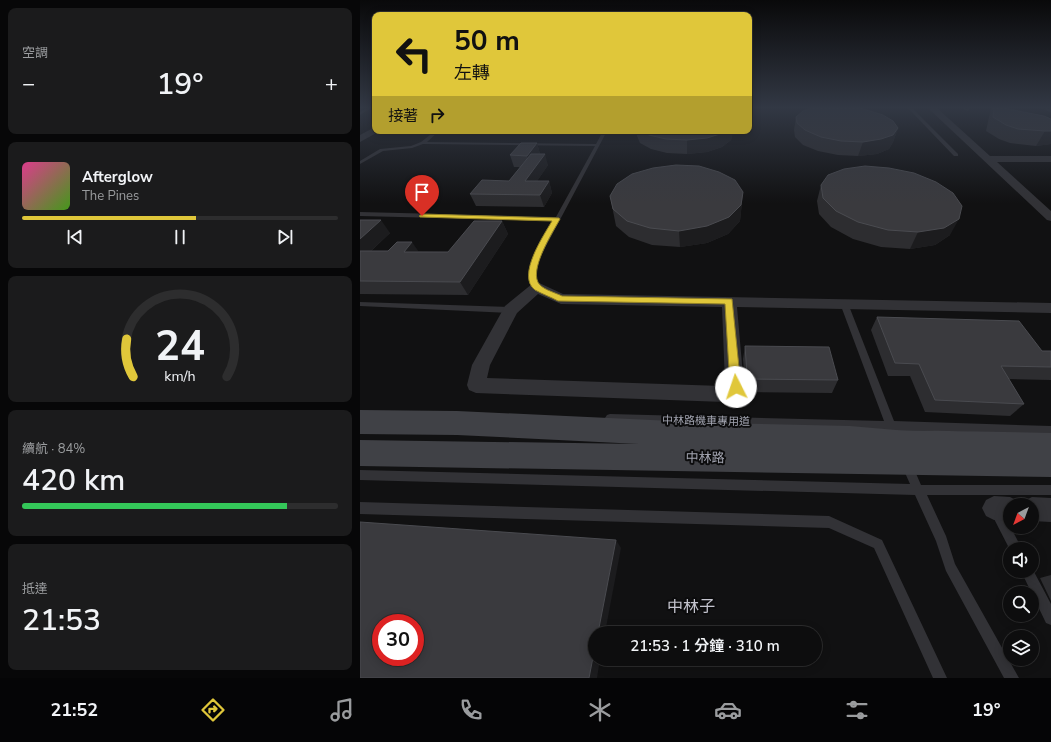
<!DOCTYPE html>
<html lang="zh-TW">
<head>
<meta charset="utf-8">
<style>
	body { margin:0; font-family:"Nunito Sans","Noto Sans TC",sans-serif; background:#1b1b1c; color:#f1f3f6; height:100vh; display:flex; flex-direction:column; font-size:15px; white-space:nowrap }
	* { box-sizing:border-box; margin:0 }
	p { font-size:13px; color:#9a9c9e }
	.icon { flex:none; width:22px; height:22px; fill:none; stroke:currentColor; stroke-width:2; stroke-linecap:round; stroke-linejoin:round }
	.map { position:relative; flex:1; overflow:hidden }
	.side { display:flex; flex-direction:column; gap:8px; padding:8px; background:#070708; width:360px }
	.side>* { flex:none }
	.banner { position:absolute; left:12px; top:12px; width:380px; height:122px; border-radius:8px; box-shadow:0 2px 10px #0003,0 0 0 1px #2d2d2e; background:#e0c73a; color:#111; overflow:hidden }
	.needle { width:26px; rotate:221deg }
	.controls { position:absolute; left:643px; top:498px; display:grid; gap:8px }
	.controls a { display:grid; place-items:center; width:36px; height:36px; border-radius:50%; background:#0d0d0e; box-shadow:0 2px 10px #0003,0 0 0 1px #2d2d2e; font-size:20px }
	.speed { position:absolute; left:12px; top:614px; display:flex; gap:8px; font-size:20px; font-weight:700; text-align:center }
	.speed>* { display:grid; place-content:center; width:52px; height:52px; border-radius:50%; background:#0d0d0e; box-shadow:0 2px 10px #0003,0 0 0 1px #2d2d2e; line-height:1 }
	.speed .limit { border:6px solid #d22; background:#fff; color:#111 }
	.pin { position:absolute; display:grid; place-items:center; width:34px; height:34px; color:#fff; margin:-41px -17px; border-radius:50% 50% 50% 0; rotate:-45deg; box-shadow:0 0 4px #0007 }
	.pin .icon { rotate:45deg }
	.me { position:absolute; width:44px; margin:-22px; rotate:356deg; stroke-linejoin:round; filter:drop-shadow(0 0 3px #0008) }
	.turn { display:flex; align-items:center; gap:14px; height:84px; padding:0 16px; font-size:18px }
	.turn .icon { width:52px; height:52px; stroke-width:2.5 }
	.turn b { display:block; font-size:28px; line-height:34px }
	.then { display:flex; align-items:center; height:38px; padding:0 16px; background:#0003; gap:8px; font-size:15px }
	.big { font-size:30px; font-weight:600; line-height:1.1 }
	.side .card { flex:1; display:flex; flex-direction:column; justify-content:center; gap:6px; min-width:0; padding:0 14px; border-radius:8px; background:#1b1b1c }
	.side .dial { align-items:center; gap:0 }
	.dial svg { height:104px; overflow:visible; fill:none; stroke:#2d2d2e; stroke-width:7; stroke-linecap:round; text-anchor:middle }
	.dial text { fill:#f1f3f6; stroke:none }
	.song { display:flex; align-items:center; gap:12px }
	.cover { width:48px; height:48px; border-radius:6px; background:linear-gradient(135deg,hsl(330 70% 55%),hsl(100 70% 35%)) }
	.played { height:4px; border-radius:2px; background:linear-gradient(90deg,#e0c73a 55%,#2d2d2e 55%) }
	.keys { display:flex; justify-content:space-around; direction:ltr }
	.heat { display:flex; justify-content:space-between; align-items:center; font-size:22px; direction:ltr }
	.charge { height:6px; border-radius:3px; background:linear-gradient(90deg,#34c759 84%,#2d2d2e 0) }
	.trip { position:absolute; left:228px; top:626px; width:234px; height:40px; border-radius:20px; background:#0d0d0e; box-shadow:0 2px 10px #0003,0 0 0 1px #2d2d2e; font-weight:600; line-height:40px; text-align:center }
	.menu { display:flex; height:64px; justify-content:space-around; align-items:center; background:#050506; color:#9a9c9e }
	.menu .icon { width:28px; height:28px }
	.menu .active { color:#e0c73a }
	.menu b { font-size:18px; color:#f1f3f6 }
	main { display:flex; flex:1; min-height:0 }
	.map>svg:first-child { display:block }
	.lines { fill:none; stroke-linecap:round; stroke-linejoin:round }
	.lane { fill:#323236; fill-rule:evenodd }
	.street { fill:#323236; fill-rule:evenodd }
	.secondary { fill:#404146; fill-rule:evenodd }
	.wall { fill:#2d2d30 }
	.shaded-wall { fill:#1c1c1e }
	.building { fill:#3a3a3e; stroke:#4a4b50; fill-rule:evenodd }
	.route { fill:#e0c73a; stroke:#928126 }
	.labels { text-anchor:middle; dominant-baseline:central; stroke-width:4; stroke-linejoin:round; paint-order:stroke }
	.street-label { font-size:11px; fill:#a3a5b1; stroke:#0c0c0d }
	.near-street-label { font-size:13px; fill:#a3a5b1; stroke:#0c0c0d }
	.near-quarter-label { font-size:16px; fill:#c4c4ce; stroke:#0c0c0d }
</style>
</head>
<body>
<main>
<section class="side">
<div class="card"><p>空調</p>
<div class="heat"><a>−</a><b class="big">19°</b><a>+</a></div>
</div>
<div class="card">
<div class="song"><i class="cover"></i><div><b>Afterglow</b><p>The Pines</p></div></div>
<div class="played"></div>
<div class="keys"><svg class="icon" aria-label="previous" viewBox="0 0 24 24"><path d="M18 5L8 12l10 7zM5 5v14"/></svg><svg class="icon" aria-label="pause" viewBox="0 0 24 24"><path d="M8 5v14M16 5v14"/></svg><svg class="icon" aria-label="next" viewBox="0 0 24 24"><path d="M6 5l10 7-10 7zM19 5v14"/></svg></div>
</div>
<div class="card dial"><svg viewBox="0 0 100 80">
<path d="M14 69A42 42 0 1 1 86 69"/>
<path d="M14 69A42 42 0 0 1 9 40" stroke="#e0c73a"/>
<text x="50" y="56" font-size="32" font-weight="700">24</text>
<text x="50" y="72" font-size="11">km/h</text>
</svg></div>
<div class="card"><p>續航 · 84%</p><b class="big">420 km</b><div class="charge"></div></div>
<div class="card"><p>抵達</p><b class="big">21:53</b></div>
</section>
<div class="map">
<svg width="691" height="678" viewBox="0 0 691 678">
	<rect width="100%" height="100%" fill="#111112"/>
	<g class="lines">
		<g class="lane">
			<path d="M7,108H11L0,115V112Z"/>
			<path d="M548,108H552L598,154V156H594Z"/>
			<path d="M75,131H79L67,142L236,144L243,131H247L176,265L177,281L181,287L179,289H175L171,281L170,265L194,221L0,216V212L196,217L235,146L63,144L52,148L23,151L0,164V161L20,149L51,146L61,142Z"/>
			<path d="M0,302L151,307L155,310L151,313L0,306Z"/>
			<path d="M485,303L489,306L534,421L691,426V434L538,430L536,434L533,435L530,434L528,430L250,422L247,421L245,418L247,415L250,414L524,421L481,306Z"/>
			<path d="M547,461L551,462L561,485H691V495H567L586,536L595,564L659,678H644L586,571L576,541L555,495L0,480V470L550,484L542,466L543,462Z"/>
			<path d="M0,502L469,516L522,540L587,678H573L514,548L469,528L0,514Z"/>
			<path d="M636,505L640,507L662,549L650,550L630,511L632,507Z"/>
			<path d="M672,568L691,604V625L686,623L661,571H672Z"/>
		</g>
		<g class="street">
			<path d="M568,108H577L630,156H691V162H637L691,211V221L687,220Z"/>
			<path d="M15,127V131L18,132L0,142V135Z"/>
			<path d="M177,282L203,294L691,303V313L377,307L384,387L382,393L365,402L116,393L109,390L107,385L112,365L145,306L172,284ZM178,294L201,304L362,307L365,383L362,386L127,378L130,365L157,313Z"/>
			<path d="M634,496L650,497L658,501L660,505H650V521L634,520L626,516L622,508L626,500Z"/>
			<path d="M672,497L691,498V522L672,521V505H662L664,501Z"/>
		</g>
		<path class="secondary" d="M0,410L97,411L355,423L490,426L536,430L691,433V477L0,466V440L279,444L97,435L0,434Z"/>
	</g>
	<g class="wall">
		<path d="M602,108H609L608,111Z"/>
		<path d="M631,108H648V109L684,116L691,144L676,146L650,143L639,139L626,131Z"/>
		<path d="M681,108H691V112H690Z"/>
		<path d="M436,117L538,128L533,142L529,149L517,154L498,156L478,155L458,151L443,145L435,137L434,130Z"/>
		<path d="M145,131H165L154,133Z"/>
		<path d="M183,131H200L190,133L184,132Z"/>
		<path d="M277,131H373L371,140L362,147L347,152L327,154L307,153L291,149L280,143L277,136Z"/>
		<path d="M177,143L180,154L188,165L177,181H189L192,193L184,207L116,206L110,194L149,181L160,167H154L150,155Z"/>
		<path d="M461,185L590,235L575,245L550,249L521,247L493,239L471,227L459,214L457,201Z"/>
		<path d="M383,192L380,221L368,234L347,243L320,247L292,245L269,237L256,226L250,196Z"/>
		<path d="M0,220L30,233L11,251L88,252L142,221L148,234L108,295L0,294Z"/>
		<path d="M517,317L682,351H691V380L649,379L664,404L650,416L565,412L550,376H528L511,330Z"/>
		<path d="M385,346L478,380L472,393L384,392L385,383L383,359Z"/>
		<path d="M691,575V601L680,578Z"/>
	</g>
	<g class="shaded-wall">
		<path d="M538,128L533,142L529,149L517,154L498,156L503,142Z"/>
		<path d="M117,131H124L118,134Z"/>
		<path d="M154,131H165L154,133Z"/>
		<path d="M189,131H200L190,133Z"/>
		<path d="M365,131H373V133L371,140L362,147L347,152L327,154V140Z"/>
		<path d="M685,131H691V144L676,146Z"/>
		<path d="M177,143L180,154L170,167L167,156Z"/>
		<path d="M185,154L188,165L169,193L165,181Z"/>
		<path d="M189,181L192,193L184,207L180,195Z"/>
		<path d="M383,192L380,221L368,234L347,243L320,247L319,231Z"/>
		<path d="M599,219L590,235L575,245L550,249L558,232Z"/>
		<path d="M21,220L30,233L0,261V239Z"/>
		<path d="M142,221L148,234L108,295L100,282Z"/>
		<path d="M52,242L61,255L44,252Z"/>
		<path d="M256,540L261,548L245,633H238Z"/>
		<path d="M235,647V659H240L237,678H229Z"/>
	</g>
	<g class="building">
		<path d="M452,108H500L507,110L523,115L533,121L538,128L533,135L521,139L503,142L481,141L461,137L445,130L437,123L436,117L443,111Z"/>
		<path d="M634,108H648V109L684,116L691,119V131H685L658,129L646,125L633,117Z"/>
		<path d="M282,131H365L363,133L347,138L327,140L306,139L289,135Z"/>
		<path d="M161,143H177L167,156L150,155Z"/>
		<path d="M171,154H185L165,181H189L180,195L110,194L122,180L149,181Z"/>
		<path d="M316,165L339,166L359,172L375,180L383,192L381,205L369,217L347,226L319,231L290,228L267,221L253,209L250,196L257,184L272,174L293,168Z"/>
		<path d="M505,166L529,168L554,173L576,182L593,193L602,206L599,219L584,228L558,232L528,230L498,222L476,211L463,198L461,185L468,175L484,169Z"/>
		<path d="M0,220H21L0,239Z"/>
		<path d="M114,221H142L100,282L0,281V251H28L37,242H52L44,252H88Z"/>
		<path d="M517,317L659,321L682,351H691V367L641,366L664,404L575,400L559,364L535,363Z"/>
		<path d="M385,346L469,347L478,380L386,379L387,374Z"/>
		<path d="M0,522L256,540L238,633H235V647L229,678H0ZM21,623H55V657H21Z"/>
	</g>
	<linearGradient id="sky" x2="0" y2="1"><stop stop-color="#09090a"/><stop offset="0.53" stop-color="#323844"/><stop offset="1" stop-color="#323844" stop-opacity="0"/></linearGradient>
	<rect width="691" height="203" fill="url(#sky)"/>
	<path class="route" d="M62,214L199,218L200,219C193,232 167,272 180,285C185,290 196,293 202,296L372,299L381,387L379,390H372L370,387L365,304L198,301C191,297 182,294 175,290C156,276 184,235 192,221L60,217L59,216Z"/>
	<g class="labels">
		<g class="street-label">
			<text transform="translate(346 421) rotate(1)">中林路機車專用道</text>
		</g>
		<g class="near-street-label">
			<text transform="translate(345 458) rotate(1)">中林路</text>
		</g>
		<g class="near-quarter-label">
			<text x="331" y="607">中林子</text>
		</g>
	</g>
</svg>
<div class="controls">
<a><svg class="needle" viewBox="-14 -14 28 28"><path d="M0-13l5 13h-10z" fill="#e53935"/><path d="M0 13l5-13h-10z" fill="#9a9c9e"/></svg></a>
<a><svg class="icon" aria-label="sound" viewBox="0 0 24 24"><path d="M4 9h4l5-4v14l-5-4H4zM17 9q2 3 0 6"/></svg></a>
<a><svg class="icon" aria-label="search" viewBox="0 0 24 24"><circle cx="10" cy="10" r="6"/><path d="M15 15l6 6"/></svg></a>
<a><svg class="icon" aria-label="layers" viewBox="0 0 24 24"><path d="M12 4l9 5-9 5-9-5zM3 14l9 5 9-5"/></svg></a>
</div>
<div class="speed"><div class="limit">30</div></div>
<div class="pin" style="left:62px;top:216px;background:#d93025"><svg class="icon" aria-label="arrive" viewBox="0 0 24 24"><path d="M6 21V4h12l-3 4 3 4H6"/></svg></div>
<svg class="me" style="left:376px;top:387px" viewBox="-20 -20 40 40"><circle r="19" fill="#fff"/><path d="M0-13L10 11 0 6-10 11z" fill="#e0c73a"/></svg>
<div class="trip">21:53 · 1 分鐘 · 310 m</div>
<div class="banner">
<div class="turn"><svg class="icon" aria-label="left" viewBox="0 0 24 24"><path d="M17 20v-9H6M10 6l-5 5 5 5"/></svg><div><b>50 m</b>左轉</div></div>
<div class="then">接著<svg class="icon" aria-label="right" viewBox="0 0 24 24"><path d="M7 20v-9h11M14 6l5 5-5 5"/></svg></div>
</div>
</div>
</main>
<nav class="menu">
<b>21:52</b>
<svg class="icon active" aria-label="directions" viewBox="0 0 24 24"><path d="M12 3l9 9-9 9-9-9zM9 14v-3h6M13 9l2 2-2 2"/></svg>
<svg class="icon" aria-label="music" viewBox="0 0 24 24"><path d="M9 18V5l10-2v13"/><circle cx="6" cy="18" r="3"/><circle cx="16" cy="16" r="3"/></svg>
<svg class="icon" aria-label="phone" viewBox="0 0 24 24"><path d="M5 4h4l2 5-3 2q2 4 5 5l2-3 5 2v4C11 20 4 13 5 4z"/></svg>
<svg class="icon" aria-label="climate" viewBox="0 0 24 24"><path d="M12 3v18M4 7l16 10M4 17L20 7"/></svg>
<svg class="icon" aria-label="car" viewBox="0 0 24 24"><path d="M5 17H2v-5l4-1 3-4h7l3 4 3 1v5h-3M9 17h6M6 11h13"/><circle cx="7" cy="17" r="2"/><circle cx="17" cy="17" r="2"/></svg>
<svg class="icon" aria-label="filters" viewBox="0 0 24 24"><path d="M4 7h16M4 17h16"/><circle cx="9" cy="7" r="2"/><circle cx="15" cy="17" r="2"/></svg>
<b>19°</b>
</nav>
</body>
</html>
